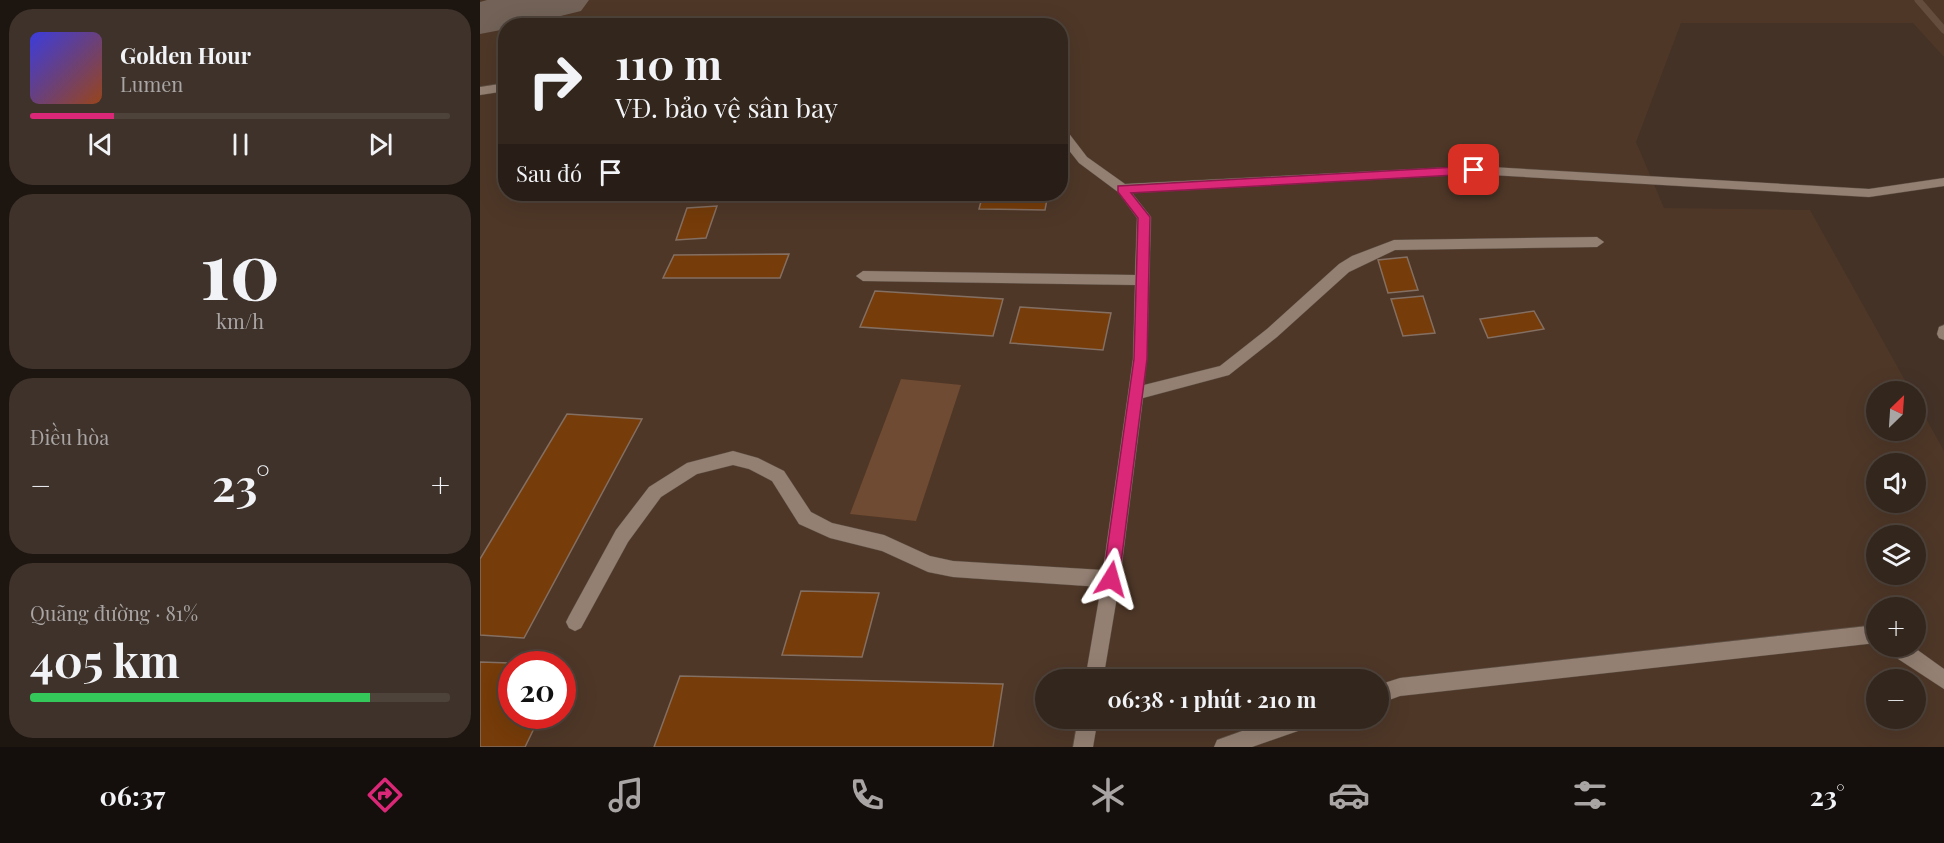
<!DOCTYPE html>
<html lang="vi">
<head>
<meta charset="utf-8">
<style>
	body { margin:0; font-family:"Playfair Display",serif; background:#3e322a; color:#f1f3f6; height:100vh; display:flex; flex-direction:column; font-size:22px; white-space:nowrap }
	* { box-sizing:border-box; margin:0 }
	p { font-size:20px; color:#a9a5a4 }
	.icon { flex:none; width:33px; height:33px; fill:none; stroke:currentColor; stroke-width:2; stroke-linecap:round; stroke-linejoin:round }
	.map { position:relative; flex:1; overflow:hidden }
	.side { display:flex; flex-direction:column; gap:9px; padding:9px; background:#1c1510; width:480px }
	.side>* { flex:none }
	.hud { position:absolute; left:18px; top:18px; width:570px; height:183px; border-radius:24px; box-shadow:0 6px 24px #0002,0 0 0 2px #4e433b; background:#33261d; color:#f1f3f6; overflow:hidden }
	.needle { width:39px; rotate:25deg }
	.buttons { position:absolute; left:1386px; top:381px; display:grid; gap:12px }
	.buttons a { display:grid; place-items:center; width:60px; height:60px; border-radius:50%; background:#33261d; box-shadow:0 6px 24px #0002,0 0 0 2px #4e433b; font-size:30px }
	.speed { position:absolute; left:18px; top:651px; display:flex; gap:12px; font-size:30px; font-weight:700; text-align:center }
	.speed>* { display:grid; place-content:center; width:78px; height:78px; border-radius:50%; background:#33261d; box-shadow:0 6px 24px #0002,0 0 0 2px #4e433b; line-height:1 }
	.speed .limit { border:9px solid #d22; background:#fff; color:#111 }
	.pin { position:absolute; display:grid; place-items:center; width:51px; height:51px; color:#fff; margin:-26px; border-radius:12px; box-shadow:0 3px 9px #0006 }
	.me { position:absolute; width:66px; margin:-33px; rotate:8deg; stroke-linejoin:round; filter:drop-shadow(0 0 4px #0008) }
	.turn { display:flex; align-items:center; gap:21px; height:126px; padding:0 18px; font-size:27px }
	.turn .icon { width:78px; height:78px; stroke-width:2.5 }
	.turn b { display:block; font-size:42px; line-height:51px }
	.then { display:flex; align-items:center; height:57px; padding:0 18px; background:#0003; gap:12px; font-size:22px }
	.big { font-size:45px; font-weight:700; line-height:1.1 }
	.side .tile { flex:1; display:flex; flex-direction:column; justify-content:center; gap:9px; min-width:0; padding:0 21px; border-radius:24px; background:#3e322a }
	.side .dial { align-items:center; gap:0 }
	.dial b { font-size:78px; line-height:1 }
	.song { display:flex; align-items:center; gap:18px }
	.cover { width:72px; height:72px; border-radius:9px; background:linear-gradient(135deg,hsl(240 70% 55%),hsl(20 70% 35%)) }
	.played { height:6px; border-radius:3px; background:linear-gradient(90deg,#db2777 20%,#4e433b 20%) }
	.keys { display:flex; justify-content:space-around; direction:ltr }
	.heat { display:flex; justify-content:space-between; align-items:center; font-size:33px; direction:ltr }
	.charge { height:9px; border-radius:4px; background:linear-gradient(90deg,#34c759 81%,#4e433b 0) }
	.trip { position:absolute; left:555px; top:669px; width:354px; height:60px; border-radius:30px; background:#33261d; box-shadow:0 6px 24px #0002,0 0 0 2px #4e433b; font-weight:700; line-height:60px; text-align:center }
	.tabs { display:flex; height:96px; justify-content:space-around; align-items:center; background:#140f0c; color:#a9a5a4 }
	.tabs .icon { width:42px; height:42px }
	.tabs .selected { color:#db2777 }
	.tabs b { font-size:27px; color:#f1f3f6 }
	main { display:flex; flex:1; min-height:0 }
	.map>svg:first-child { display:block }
	.built { fill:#4e3727; fill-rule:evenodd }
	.green { fill:#6f4b33 }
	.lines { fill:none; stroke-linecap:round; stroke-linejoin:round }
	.stream { stroke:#654d3d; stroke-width:7 }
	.taxiway { fill:#726258; fill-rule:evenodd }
	.building { fill:#763c09; stroke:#846f63; stroke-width:1.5 }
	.minor-casing { stroke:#5c4e44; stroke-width:1 }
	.minor { fill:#948073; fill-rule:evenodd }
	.route { fill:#db2777; stroke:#8e194d; stroke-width:1.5 }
</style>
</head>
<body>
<main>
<section class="side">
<div class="tile">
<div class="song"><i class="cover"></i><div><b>Golden Hour</b><p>Lumen</p></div></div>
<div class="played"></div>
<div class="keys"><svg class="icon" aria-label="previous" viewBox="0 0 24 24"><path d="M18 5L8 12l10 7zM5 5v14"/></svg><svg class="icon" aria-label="pause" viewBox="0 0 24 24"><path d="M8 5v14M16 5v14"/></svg><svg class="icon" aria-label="next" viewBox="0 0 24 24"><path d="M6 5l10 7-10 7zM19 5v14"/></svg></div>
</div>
<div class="tile dial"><b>10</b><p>km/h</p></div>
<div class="tile"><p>Điều hòa</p>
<div class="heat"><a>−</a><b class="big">23°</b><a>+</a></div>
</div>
<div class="tile"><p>Quãng đường · 81%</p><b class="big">405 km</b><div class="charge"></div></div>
</section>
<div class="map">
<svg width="1464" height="747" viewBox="0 0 1464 747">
	<rect width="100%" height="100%" fill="#443227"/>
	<path class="built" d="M0,0H1464V57L1433,23H1201L1156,142L1184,208L1330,210L1431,391L1396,392V430H1436V400L1464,451V747H0ZM26,26H580V194H26ZM1396,464H1436V502H1396ZM1396,536H1436V574H1396ZM1396,608H1436V646H1396ZM32,664H82V716H32ZM566,680H898V718H566ZM1396,680H1436V718H1396Z"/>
	<path class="green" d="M421,379L481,385L436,521L370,514Z"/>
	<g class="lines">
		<path class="stream" d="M1438,0L1464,30"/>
		<path class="taxiway" d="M7,0H109L101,11L40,26H26V29L0,34V2Z"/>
	</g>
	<g class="building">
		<path d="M503,194H568L565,210L499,209Z"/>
		<path d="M237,206L226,238L196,240L207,208Z"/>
		<path d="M309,254L300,278H183L194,255Z"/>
		<path d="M927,257L938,290L908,293L898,260Z"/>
		<path d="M395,291L523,299L513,336L380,327Z"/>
		<path d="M943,296L955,333L923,336L911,299Z"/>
		<path d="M540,307L631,313L623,350L530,343Z"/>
		<path d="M1054,311L1064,329L1008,338L1000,319Z"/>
		<path d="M87,414L162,419L44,638L0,635V559Z"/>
		<path d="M321,591L399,593L382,657L302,655Z"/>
		<path d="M0,662L67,664H32V716H60L45,747H0Z"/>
		<path d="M200,676L523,684L513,747H174Z"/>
	</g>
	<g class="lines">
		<g class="minor-casing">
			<g id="minor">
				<path d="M26,83V91L0,95V87Z"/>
				<path d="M580,126L584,127L607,157L645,184L994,166L1389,189L1464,178V186L1389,197L994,174L652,193L671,217L667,359L664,385L740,366L787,329L859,264L872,256L914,240L1117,237L1124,242L1117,247L915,250L869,272L797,337L749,375L663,398L640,579L623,680H605L621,587L473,577L448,572L402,551L350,538L319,524L292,481L269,469L253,465L217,474L181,497L148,542L101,628L95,631L89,628L86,622L89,616L136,530L169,487L207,463L253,451L278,458L304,471L331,512L352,523L404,535L450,556L473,561L623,570L653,359L655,285L383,281L376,276L383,271L655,275L657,218L638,192L599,163L580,139Z"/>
				<path d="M1464,325V340L1459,338L1457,334L1459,327Z"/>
				<path d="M1396,625V643L920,696L898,704V685L920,678Z"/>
				<path d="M1407,646H1432L1464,669V689L1409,653Z"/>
				<path d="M598,718H618L613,747H593Z"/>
				<path d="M798,718H837L835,725L772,747H734L737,740Z"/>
			</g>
		</g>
		<use href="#minor" class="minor"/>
	</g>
	<path class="route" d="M994,166L1000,170L994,174L651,193L670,217L667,359L639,579L636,585L631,587L625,585L623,579L654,359L658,218L638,192V186Z"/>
</svg>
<div class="buttons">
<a><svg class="needle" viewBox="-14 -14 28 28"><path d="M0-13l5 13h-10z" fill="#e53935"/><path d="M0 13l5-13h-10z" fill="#a9a5a4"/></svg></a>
<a><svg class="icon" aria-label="sound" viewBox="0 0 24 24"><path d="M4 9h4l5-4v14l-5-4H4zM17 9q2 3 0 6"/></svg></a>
<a><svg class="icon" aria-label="layers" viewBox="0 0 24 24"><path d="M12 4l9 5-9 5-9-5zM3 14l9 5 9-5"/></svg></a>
<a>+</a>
<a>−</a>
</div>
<div class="speed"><div class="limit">20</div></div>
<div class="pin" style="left:994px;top:170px;background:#d93025"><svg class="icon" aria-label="arrive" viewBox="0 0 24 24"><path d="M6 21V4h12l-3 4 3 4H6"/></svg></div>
<svg class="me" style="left:631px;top:579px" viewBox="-20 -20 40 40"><path d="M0-17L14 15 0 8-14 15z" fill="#db2777" stroke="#fff" stroke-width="4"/></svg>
<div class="trip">06:38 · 1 phút · 210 m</div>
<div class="hud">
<div class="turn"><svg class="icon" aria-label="right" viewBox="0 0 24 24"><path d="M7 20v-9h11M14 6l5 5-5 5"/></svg><div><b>110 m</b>VĐ. bảo vệ sân bay</div></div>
<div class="then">Sau đó<svg class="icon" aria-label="arrive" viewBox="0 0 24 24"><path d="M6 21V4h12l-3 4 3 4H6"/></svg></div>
</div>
</div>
</main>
<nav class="tabs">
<b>06:37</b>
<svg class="icon selected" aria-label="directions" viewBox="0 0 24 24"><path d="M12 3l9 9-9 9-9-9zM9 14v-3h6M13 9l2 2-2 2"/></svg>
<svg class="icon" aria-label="music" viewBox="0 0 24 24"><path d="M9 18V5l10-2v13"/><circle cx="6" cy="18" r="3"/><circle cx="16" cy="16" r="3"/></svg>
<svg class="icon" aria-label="phone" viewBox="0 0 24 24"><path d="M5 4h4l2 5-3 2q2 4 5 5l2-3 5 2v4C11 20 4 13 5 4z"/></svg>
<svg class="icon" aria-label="climate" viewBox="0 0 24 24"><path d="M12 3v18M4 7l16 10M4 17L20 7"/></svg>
<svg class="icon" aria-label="car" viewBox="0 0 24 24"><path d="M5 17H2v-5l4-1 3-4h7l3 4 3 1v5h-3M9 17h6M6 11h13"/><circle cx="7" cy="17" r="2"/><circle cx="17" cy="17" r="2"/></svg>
<svg class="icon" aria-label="filters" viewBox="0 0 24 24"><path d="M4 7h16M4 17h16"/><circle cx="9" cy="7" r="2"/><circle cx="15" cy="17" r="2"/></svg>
<b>23°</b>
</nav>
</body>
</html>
